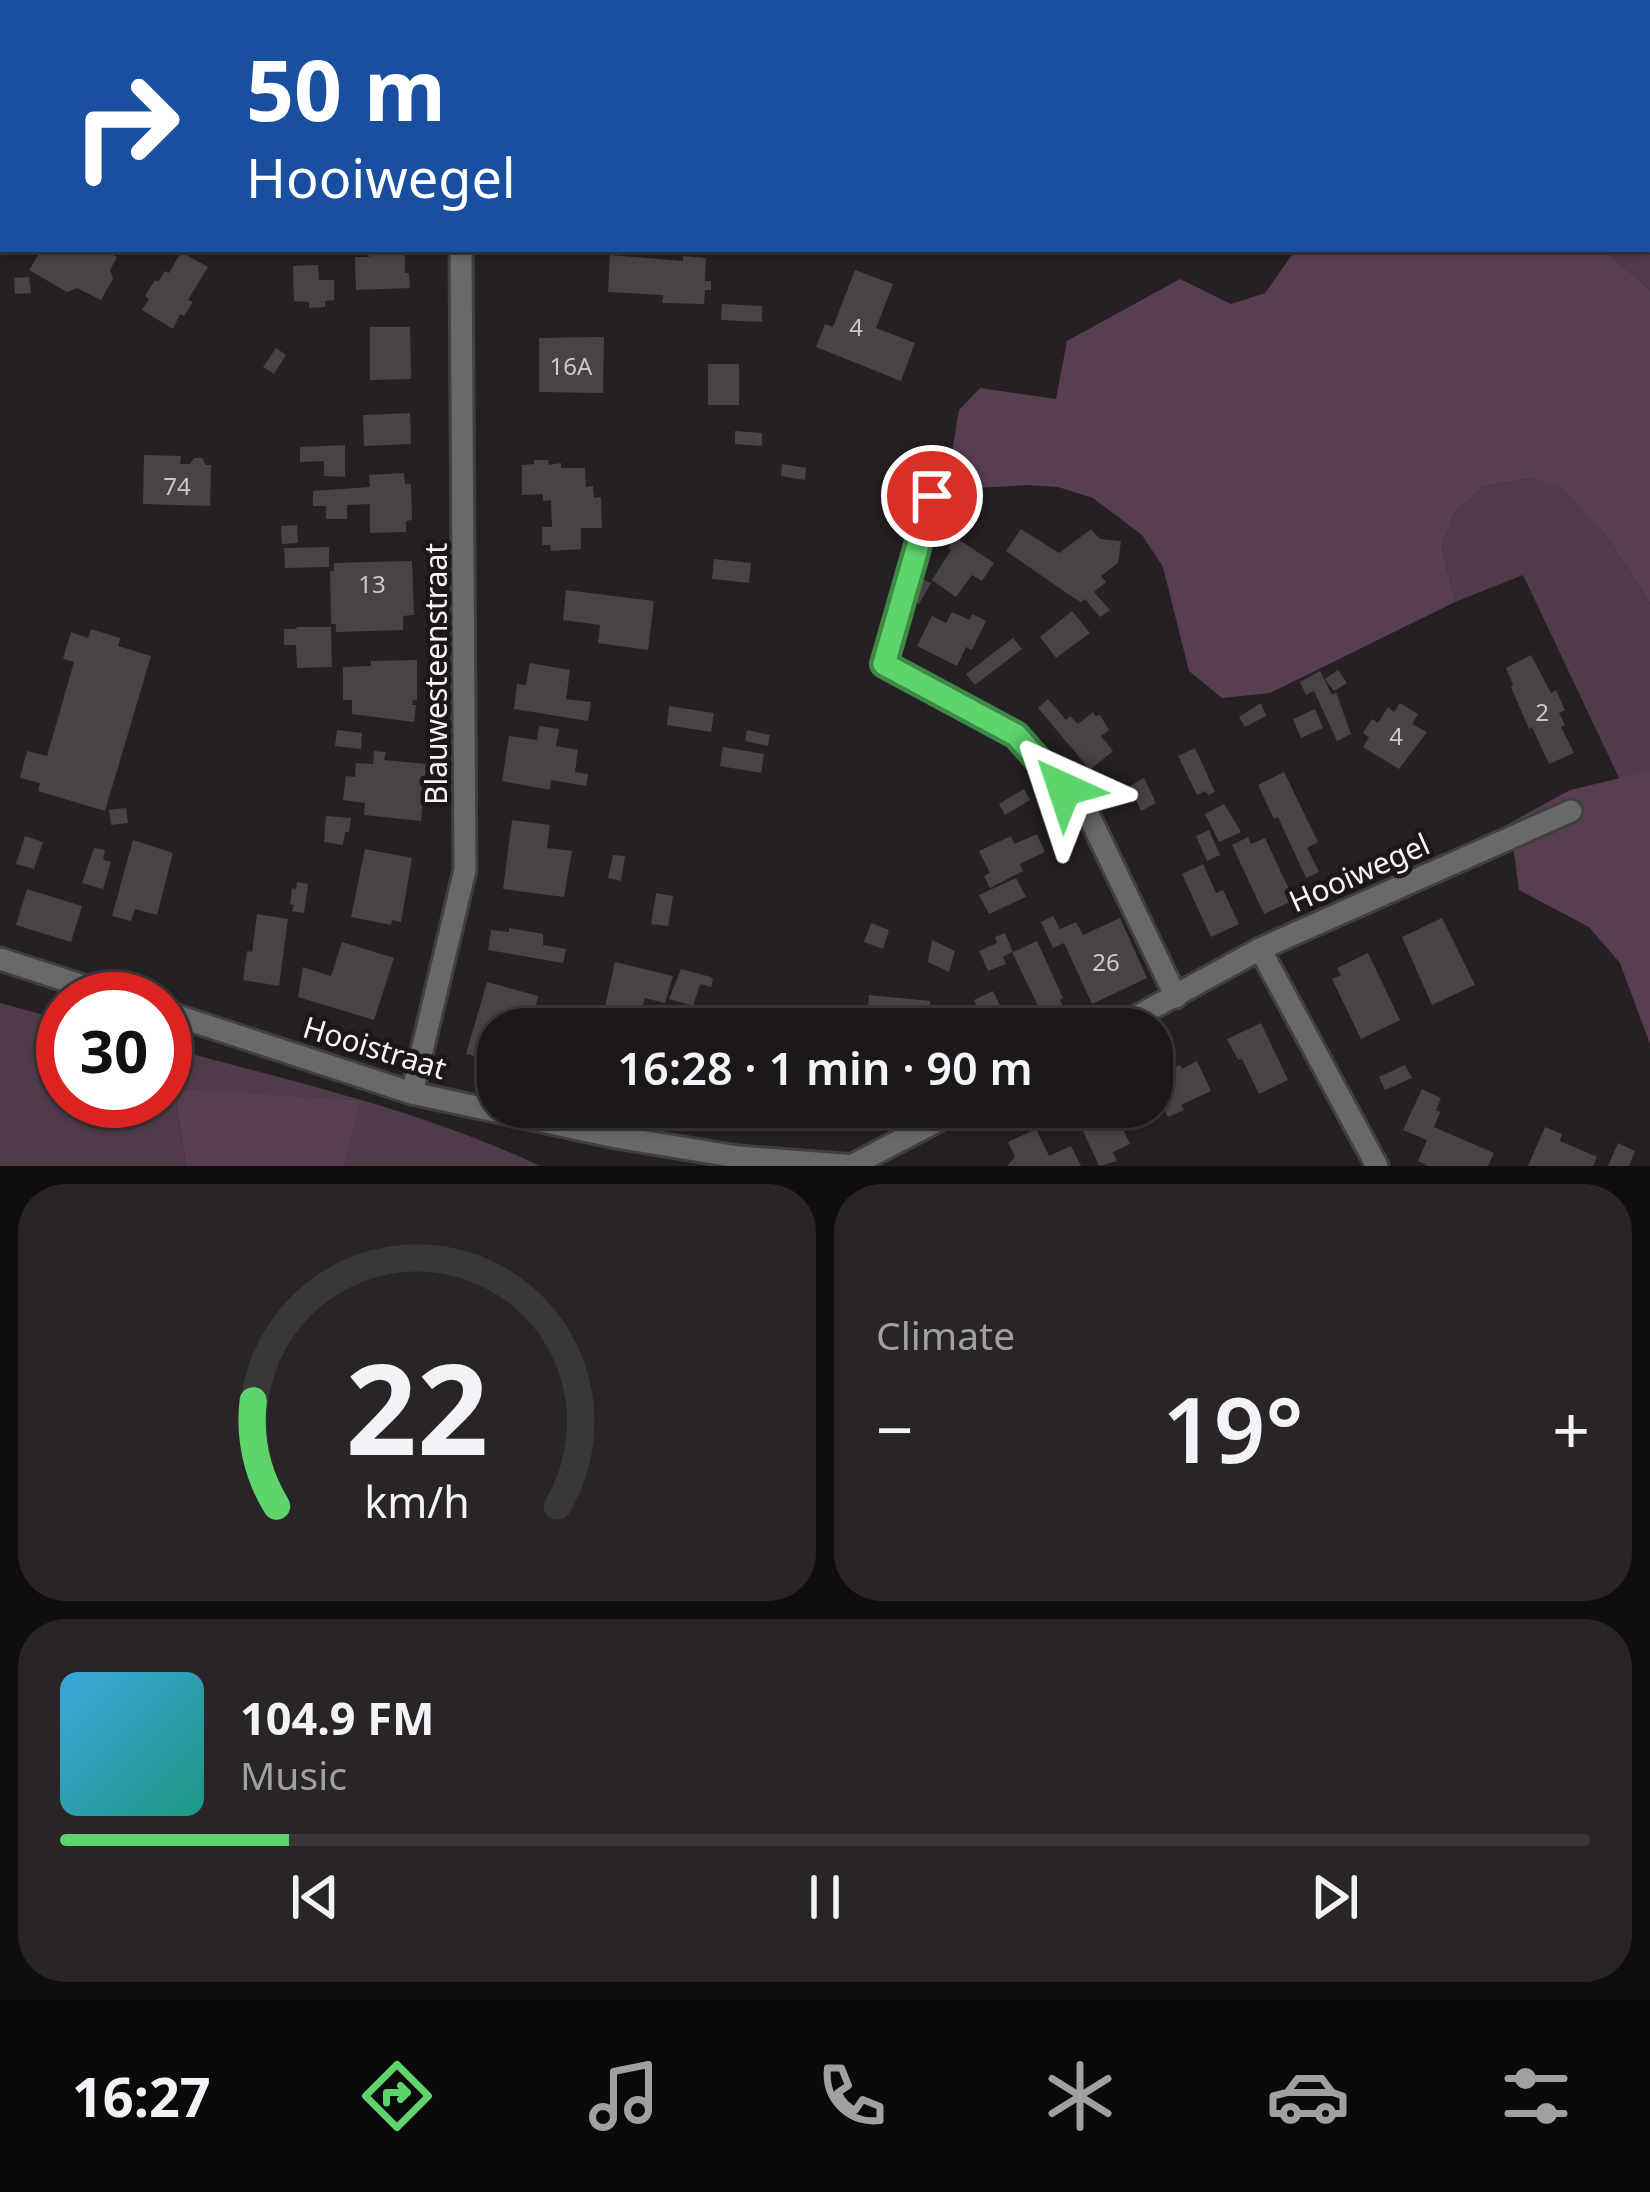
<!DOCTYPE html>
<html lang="en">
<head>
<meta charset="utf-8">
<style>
	body { margin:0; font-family:"Noto Sans",sans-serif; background:#292527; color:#f1f3f6; height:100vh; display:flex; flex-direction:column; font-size:45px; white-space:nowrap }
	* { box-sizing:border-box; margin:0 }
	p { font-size:39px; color:#a0a0a2 }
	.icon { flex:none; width:66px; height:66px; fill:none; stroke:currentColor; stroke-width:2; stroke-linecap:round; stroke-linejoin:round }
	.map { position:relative; height:1166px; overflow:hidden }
	.details { display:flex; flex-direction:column; gap:18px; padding:18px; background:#0f0d0e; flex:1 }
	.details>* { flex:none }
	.banner { position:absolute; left:0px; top:0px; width:1650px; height:252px; box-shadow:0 3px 9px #0004,0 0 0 3px #3a3739; background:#1a4fa0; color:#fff; overflow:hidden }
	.speed { position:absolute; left:36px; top:972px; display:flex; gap:24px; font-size:60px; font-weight:700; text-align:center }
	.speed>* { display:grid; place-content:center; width:156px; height:156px; border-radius:50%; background:#1c181a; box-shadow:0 3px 9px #0004,0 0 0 3px #3a3739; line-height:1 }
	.speed .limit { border:18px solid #d22; background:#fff; color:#111 }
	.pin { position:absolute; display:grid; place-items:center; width:102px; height:102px; color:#fff; margin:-51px; border:6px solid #fff; border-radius:50%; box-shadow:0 3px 12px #0007 }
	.me { position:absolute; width:132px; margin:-66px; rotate:318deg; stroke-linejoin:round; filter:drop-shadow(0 0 9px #0008) }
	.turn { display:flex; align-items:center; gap:42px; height:252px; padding:0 48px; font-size:54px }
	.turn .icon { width:156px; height:156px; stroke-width:2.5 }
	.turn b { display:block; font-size:84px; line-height:102px }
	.big { font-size:90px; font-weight:600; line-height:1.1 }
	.details .widget { flex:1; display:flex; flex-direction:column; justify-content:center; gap:18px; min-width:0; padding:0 42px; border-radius:48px; background:#292527 }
	.details .dial { align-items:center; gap:0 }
	.dial svg { height:312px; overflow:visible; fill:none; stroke:#3a3739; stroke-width:7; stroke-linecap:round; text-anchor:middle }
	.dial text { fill:#f1f3f6; stroke:none }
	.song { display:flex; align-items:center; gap:36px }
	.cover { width:144px; height:144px; border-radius:18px; background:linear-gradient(135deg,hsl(200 70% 55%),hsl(170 70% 35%)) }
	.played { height:12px; border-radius:6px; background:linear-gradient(90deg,#5ed56c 15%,#3a3739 15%) }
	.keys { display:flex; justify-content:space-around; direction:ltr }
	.heat { display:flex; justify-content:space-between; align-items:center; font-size:66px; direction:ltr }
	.details .tiles { flex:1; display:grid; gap:18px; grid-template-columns:1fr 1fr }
	.widget:last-child { grid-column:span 2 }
	.trip { position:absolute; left:477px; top:1008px; width:696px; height:120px; border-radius:48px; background:#1c181a; box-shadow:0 3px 9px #0004,0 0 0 3px #3a3739; font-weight:600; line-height:120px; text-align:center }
	.tab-bar { display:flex; height:192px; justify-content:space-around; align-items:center; background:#0b0a0a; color:#a0a0a2 }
	.tab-bar .icon { width:84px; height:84px }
	.tab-bar .selected { color:#5ed56c }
	.tab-bar b { font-size:54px; color:#f1f3f6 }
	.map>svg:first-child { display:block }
	.green { fill:#503b4b }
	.forest { fill:#583e51 }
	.building { fill:#484347 }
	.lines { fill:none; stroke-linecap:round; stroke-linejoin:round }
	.minor-casing { stroke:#423e41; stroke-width:27 }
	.minor { stroke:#686a68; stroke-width:21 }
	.route-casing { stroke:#3d8a46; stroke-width:30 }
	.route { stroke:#5ed56c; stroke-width:21 }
	.labels { text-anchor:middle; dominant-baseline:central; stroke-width:9; stroke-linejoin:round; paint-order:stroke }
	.number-label { font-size:24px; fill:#cbc7ca }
	.street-label { font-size:30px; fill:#f7f3f6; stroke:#1b171a }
</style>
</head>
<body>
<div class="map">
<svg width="1650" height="1166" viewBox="0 0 1650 1166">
	<rect width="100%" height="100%" fill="#252023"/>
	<g class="green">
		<path d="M1650,147V290L1603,249H1647V151Z"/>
		<path d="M1532,478L1562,486L1606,535L1650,603V771L1620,780L1523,575L1455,602L1442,546L1454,514L1482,487Z"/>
		<path d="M0,1003L63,1020V1101H165V1047C291,1081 422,1110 540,1166H344L360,1100L174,1090L186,1166H0Z"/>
	</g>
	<g class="forest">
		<path d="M1131,0H1650V147L1647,151V3H1141Z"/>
		<path d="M1296,249H1603L1650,290V603L1606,535L1562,487L1532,478L1482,487L1454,514L1442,546L1455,602L1270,693L1222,698L1189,671L1163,567L1142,535L1093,498L1058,487L1027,485L977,488L951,458L959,410L980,388L1056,399L1067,341L1180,279L1231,304L1265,293Z"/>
		<path d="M1650,771V1044L1620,963L1589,927L1519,890L1510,823L1570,790Z"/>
		<path d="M174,1089L361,1100L344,1166H186Z"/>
	</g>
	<g class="building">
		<path d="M42,249H103L117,257L110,270L113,279L101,300L77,288L67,292L29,270Z"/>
		<path d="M368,249H405V273H409L410,288L356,290L355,257H369Z"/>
		<path d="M181,252L208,267L188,300L193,302L184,316L180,314L173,329L142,310L149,299L145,296L155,280L158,282L165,271L169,273Z"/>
		<path d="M610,255L683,261V256L706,258L705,281H711V290H705L704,304L662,303L663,295L608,292Z"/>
		<path d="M318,265L319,280H334V300L325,301V307L309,308V302L294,301L293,266Z"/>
		<path d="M855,270L893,284L876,328L915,343L901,381L816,347L825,324L833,327Z"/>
		<path d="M29,277L31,293L15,294L14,278Z"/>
		<path d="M722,304L762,306V322L721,320Z"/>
		<path d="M370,327H410L411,379L370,380Z"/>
		<path d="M604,337L603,393L539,392V338Z"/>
		<path d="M276,348L286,355L274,374L263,367Z"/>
		<rect x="708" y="364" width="31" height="41"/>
		<path d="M410,413L411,444L364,446L363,415Z"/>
		<path d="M735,431L762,433V446L735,444Z"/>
		<path d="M345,445V477L324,476V461L300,462V447Z"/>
		<path d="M144,455L181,456L180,464H190L194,458H202L206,465H211L210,506L143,504Z"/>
		<path d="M534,460H548L549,465L561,463V468H585L586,487L593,486L594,498L601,497L602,528H581V549L551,551L550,545H542V527H552L551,500L543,501V494L522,495V465L534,464Z"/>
		<path d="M782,464L806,468L805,480L781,476Z"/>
		<path d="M404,473L405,484H411L412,520L406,521V532L370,533V504L347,505V519H326V506H313V491L370,487L369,475Z"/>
		<path d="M297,525L298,543L282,544L281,526Z"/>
		<path d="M1021,529L1059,553L1091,529L1100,539L1121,541L1118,563L1101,576L1106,582L1094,592L1110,610L1100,617L1085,599L1081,602L1071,596L1006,551Z"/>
		<path d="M955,537L994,563L982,581L972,575L956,597L932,580L951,550L948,548Z"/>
		<path d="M329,547V567L285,568L284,548Z"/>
		<path d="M714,559L751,563L749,583L712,579Z"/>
		<path d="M412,561L414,615L403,616V630L336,632V624H331L330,571H334V563Z"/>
		<path d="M917,577L931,583L919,604L907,598Z"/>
		<path d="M566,590L654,601L648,650L598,643L600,625L563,620Z"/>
		<path d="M1072,611L1090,633L1056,658L1040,637Z"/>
		<path d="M952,612L970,620L972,614L986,621L972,650L966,647L957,666L917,646L932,616L946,623Z"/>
		<path d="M297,627H331L332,667L297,668L296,645H284V629H296Z"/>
		<path d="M91,629L120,638L118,646L151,656L105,811L38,791L40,783L20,778L27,751L47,756L74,662L63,659L71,632L88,638Z"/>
		<path d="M1013,638L1022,649L975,685L966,674Z"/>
		<path d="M1531,655L1551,693L1556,690L1565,710L1559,713L1565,725L1561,727L1574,753L1549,764L1532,727L1529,729L1511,687L1513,685L1506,668Z"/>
		<path d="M417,660V700H413L412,705H416L414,722L352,714V700H343V667L371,666V661Z"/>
		<path d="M530,663L570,670L566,699L591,702L588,721L514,709L517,684L526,685Z"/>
		<path d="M1338,670L1347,683L1334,691L1325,679Z"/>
		<path d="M1320,671L1332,695L1336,692L1351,734L1337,741L1314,691L1306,695L1300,682Z"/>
		<path d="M1048,699L1066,720L1070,716L1078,724L1093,712L1095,716L1100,715L1109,730L1101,736L1113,751L1090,770L1038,708Z"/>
		<path d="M1261,703L1266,716L1245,727L1239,717Z"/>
		<path d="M1400,703L1418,714L1412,724L1427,732L1399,769L1363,747L1369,737L1363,733L1372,719L1378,723L1388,707L1394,712Z"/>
		<path d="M669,706L714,713L711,732L667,725Z"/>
		<path d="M1315,709L1323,728L1301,738L1293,719Z"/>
		<path d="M539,726L559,729L556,746L578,750L575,772L588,774L586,786L551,780L550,790L502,781L509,736L537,740Z"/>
		<path d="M337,730L362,733L361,749L335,746Z"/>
		<path d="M747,730L770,735L768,746L745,741Z"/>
		<path d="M723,747L764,754L761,773L720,766Z"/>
		<path d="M1195,748L1215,792L1208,795L1206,791L1197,795L1178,756Z"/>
		<path d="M374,751L386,752L384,760L426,764L421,821L364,815L365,803L343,800L346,776L355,777L356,763L373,764Z"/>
		<path d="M1284,772L1318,842L1307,848L1319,872L1306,878L1278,817L1274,819L1258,785Z"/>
		<path d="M1144,778L1156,803L1141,811L1130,786Z"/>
		<path d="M1024,789L1030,800L1005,815L999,804Z"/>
		<path d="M1224,804L1241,832L1219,842L1205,814Z"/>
		<path d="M126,808L128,823L111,825L109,810Z"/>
		<path d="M326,816L351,818L349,832H345L343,845L324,842Z"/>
		<path d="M512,820L550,825L547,848L572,851L564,897L503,889Z"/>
		<path d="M1209,830L1220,855L1207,861L1196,836Z"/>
		<path d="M1037,834L1045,852L1020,864L1023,871L990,888L984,876L990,873L979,851L1011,836L1014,844Z"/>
		<path d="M25,836L43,842L34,869L16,864Z"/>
		<path d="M1248,837L1251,844L1265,838L1294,900L1264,914L1232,845Z"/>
		<path d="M133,840L173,853L157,915L135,909L131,921L112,916Z"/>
		<path d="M94,848L105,850L103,860L111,862L103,889L82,883Z"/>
		<path d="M365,849L412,858L401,922L392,920L391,925L351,917Z"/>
		<path d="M613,855L625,856L621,881L608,878Z"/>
		<path d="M1203,864L1216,893L1223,890L1239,924L1211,937L1182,874Z"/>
		<path d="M1016,878L1026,897L989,914L979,895Z"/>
		<path d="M297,882L308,884L304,913L292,911L294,905L290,904L292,888L296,889Z"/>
		<path d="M27,889L82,906L71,942L16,925Z"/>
		<path d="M656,893L673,896L668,926L651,924Z"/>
		<path d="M257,914L288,919L279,986L243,980L247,951L252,952Z"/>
		<path d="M1053,916L1060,929L1076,922L1083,935L1120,918L1147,978L1092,1004L1064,943L1053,948L1041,922Z"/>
		<path d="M1442,918L1475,985L1432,1005L1402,937Z"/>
		<path d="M871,923L889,930L883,949L864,942Z"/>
		<path d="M509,928L543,934V945L566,949L563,963L488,950L491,930L509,932Z"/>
		<path d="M1005,933L1013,952L1037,941L1063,998L1060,1000L1071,1023L1049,1029L1012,952L1003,957L1006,964L988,971L979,951L997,943L995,937Z"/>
		<path d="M932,940L955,951L949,972L928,962Z"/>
		<path d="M342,942L394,958L374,1020L298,997L303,967L331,976Z"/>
		<path d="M1368,953L1400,1020L1361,1039L1332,979L1341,975L1337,968Z"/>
		<path d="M615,962L673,976L665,1003L645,998L637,1026L603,1016Z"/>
		<path d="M681,969L711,977L713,980L711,987L700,984L693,1006L669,999Z"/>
		<path d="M487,982L538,996L530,1029H498V1062L466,1054Z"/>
		<path d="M993,991L1010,1026L1018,1023L1021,1029H939L941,1015L956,1007L958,1011L966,1007L976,1025L983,1022L974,1000Z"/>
		<path d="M869,995L930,1001L929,1026L877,1022L876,1007L868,1006Z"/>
		<path d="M645,1005L663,1010L657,1029H639Z"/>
		<path d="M671,1008L687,1013L682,1027L666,1023Z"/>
		<path d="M691,1013L734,1028V1029H685Z"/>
		<path d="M1261,1023L1288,1080L1259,1094L1242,1059L1238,1060L1227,1039Z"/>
		<path d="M1197,1061L1211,1091L1181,1105L1184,1110L1168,1117L1152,1083V1074L1168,1067L1169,1070L1180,1065L1182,1069Z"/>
		<path d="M1405,1065L1412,1078L1385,1090L1379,1077Z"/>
		<path d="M1422,1089L1441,1098L1436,1110L1440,1112L1434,1127L1494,1153L1488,1166H1428L1418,1161L1427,1140L1403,1130Z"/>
		<path d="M640,1107H683L678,1121Z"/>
		<path d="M1083,1107H1091L1096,1117L1113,1109L1130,1144L1113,1152L1117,1161L1099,1166L1074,1111Z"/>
		<path d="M1545,1127L1562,1134L1560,1141L1597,1157L1593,1166H1528Z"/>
		<path d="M1036,1129L1049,1156L1071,1146L1081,1166H1007L1015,1157L1008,1142Z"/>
		<path d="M1618,1143L1635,1151L1629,1166H1608Z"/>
	</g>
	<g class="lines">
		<g class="minor-casing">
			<g id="minor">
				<path d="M460,3V0"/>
				<path d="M0,134L3,135"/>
				<path d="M931,496L884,664L1016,735L1089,816L1176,997"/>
				<path d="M1260,949L1377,1166"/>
				<path d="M0,959L124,999"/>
				<path d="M165,1012L412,1093L616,1137L738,1157L856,1166"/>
				<path d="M1114,1029L1260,949L1571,811"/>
				<path d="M412,1093L465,870L461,249"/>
				<path d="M853,1165L964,1107"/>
			</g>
		</g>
		<use href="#minor" class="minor"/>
	</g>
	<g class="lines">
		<g class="route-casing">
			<path id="route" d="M932,496L884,664L1016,735L1064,789"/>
		</g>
		<use href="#route" class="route"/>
	</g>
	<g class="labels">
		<g class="number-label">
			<text x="856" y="326">4</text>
			<text x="571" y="365">16A</text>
			<text x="177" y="485">74</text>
			<text x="372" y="583">13</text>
			<text x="1542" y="711">2</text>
			<text x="1396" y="735">4</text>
			<text x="1106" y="961">26</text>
		</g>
		<g class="street-label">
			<text transform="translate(435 674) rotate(-90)">Blauwesteenstraat</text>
			<text transform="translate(1359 872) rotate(-24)">Hooiwegel</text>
			<text transform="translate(375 1047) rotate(17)">Hooistraat</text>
		</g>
	</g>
</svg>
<div class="speed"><div class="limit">30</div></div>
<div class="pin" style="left:932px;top:496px;background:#d93025"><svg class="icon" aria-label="arrive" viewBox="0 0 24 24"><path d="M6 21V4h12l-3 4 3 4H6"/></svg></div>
<svg class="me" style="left:1064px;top:789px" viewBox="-20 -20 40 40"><path d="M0-17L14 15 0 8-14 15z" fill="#5ed56c" stroke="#fff" stroke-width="4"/></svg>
<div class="trip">16:28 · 1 min · 90 m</div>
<div class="banner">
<div class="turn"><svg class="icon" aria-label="right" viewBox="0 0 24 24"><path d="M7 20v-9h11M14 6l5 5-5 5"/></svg><div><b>50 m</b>Hooiwegel</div></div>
</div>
</div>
<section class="details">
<div class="tiles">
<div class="widget dial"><svg viewBox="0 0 100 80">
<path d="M14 69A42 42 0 1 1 86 69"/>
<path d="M14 69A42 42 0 0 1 8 42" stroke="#5ed56c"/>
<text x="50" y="56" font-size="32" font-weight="700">22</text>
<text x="50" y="72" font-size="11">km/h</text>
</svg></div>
<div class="widget"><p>Climate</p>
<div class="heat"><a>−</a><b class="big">19°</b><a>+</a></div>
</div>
<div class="widget">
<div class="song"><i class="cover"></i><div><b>104.9 FM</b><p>Music</p></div></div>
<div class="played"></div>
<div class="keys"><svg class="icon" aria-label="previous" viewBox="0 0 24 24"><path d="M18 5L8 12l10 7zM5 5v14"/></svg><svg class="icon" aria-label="pause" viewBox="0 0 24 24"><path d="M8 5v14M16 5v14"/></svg><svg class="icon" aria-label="next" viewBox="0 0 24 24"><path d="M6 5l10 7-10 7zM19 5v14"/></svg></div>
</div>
</div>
</section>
<nav class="tab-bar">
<b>16:27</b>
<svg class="icon selected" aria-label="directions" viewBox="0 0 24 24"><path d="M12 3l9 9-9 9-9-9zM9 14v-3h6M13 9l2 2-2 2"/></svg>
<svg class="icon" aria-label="music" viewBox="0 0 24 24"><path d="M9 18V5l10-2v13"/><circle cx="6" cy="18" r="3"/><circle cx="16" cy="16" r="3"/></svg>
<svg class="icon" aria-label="phone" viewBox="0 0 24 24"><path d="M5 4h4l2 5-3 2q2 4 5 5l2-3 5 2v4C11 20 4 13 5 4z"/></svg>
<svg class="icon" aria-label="climate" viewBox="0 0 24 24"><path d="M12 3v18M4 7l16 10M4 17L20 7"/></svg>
<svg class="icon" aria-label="car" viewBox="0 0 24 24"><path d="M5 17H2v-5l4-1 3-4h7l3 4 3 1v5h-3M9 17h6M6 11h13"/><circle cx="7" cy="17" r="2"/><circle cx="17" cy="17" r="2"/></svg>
<svg class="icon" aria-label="filters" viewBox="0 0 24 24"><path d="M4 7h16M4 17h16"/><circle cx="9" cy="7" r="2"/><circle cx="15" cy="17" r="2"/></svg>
</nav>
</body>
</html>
